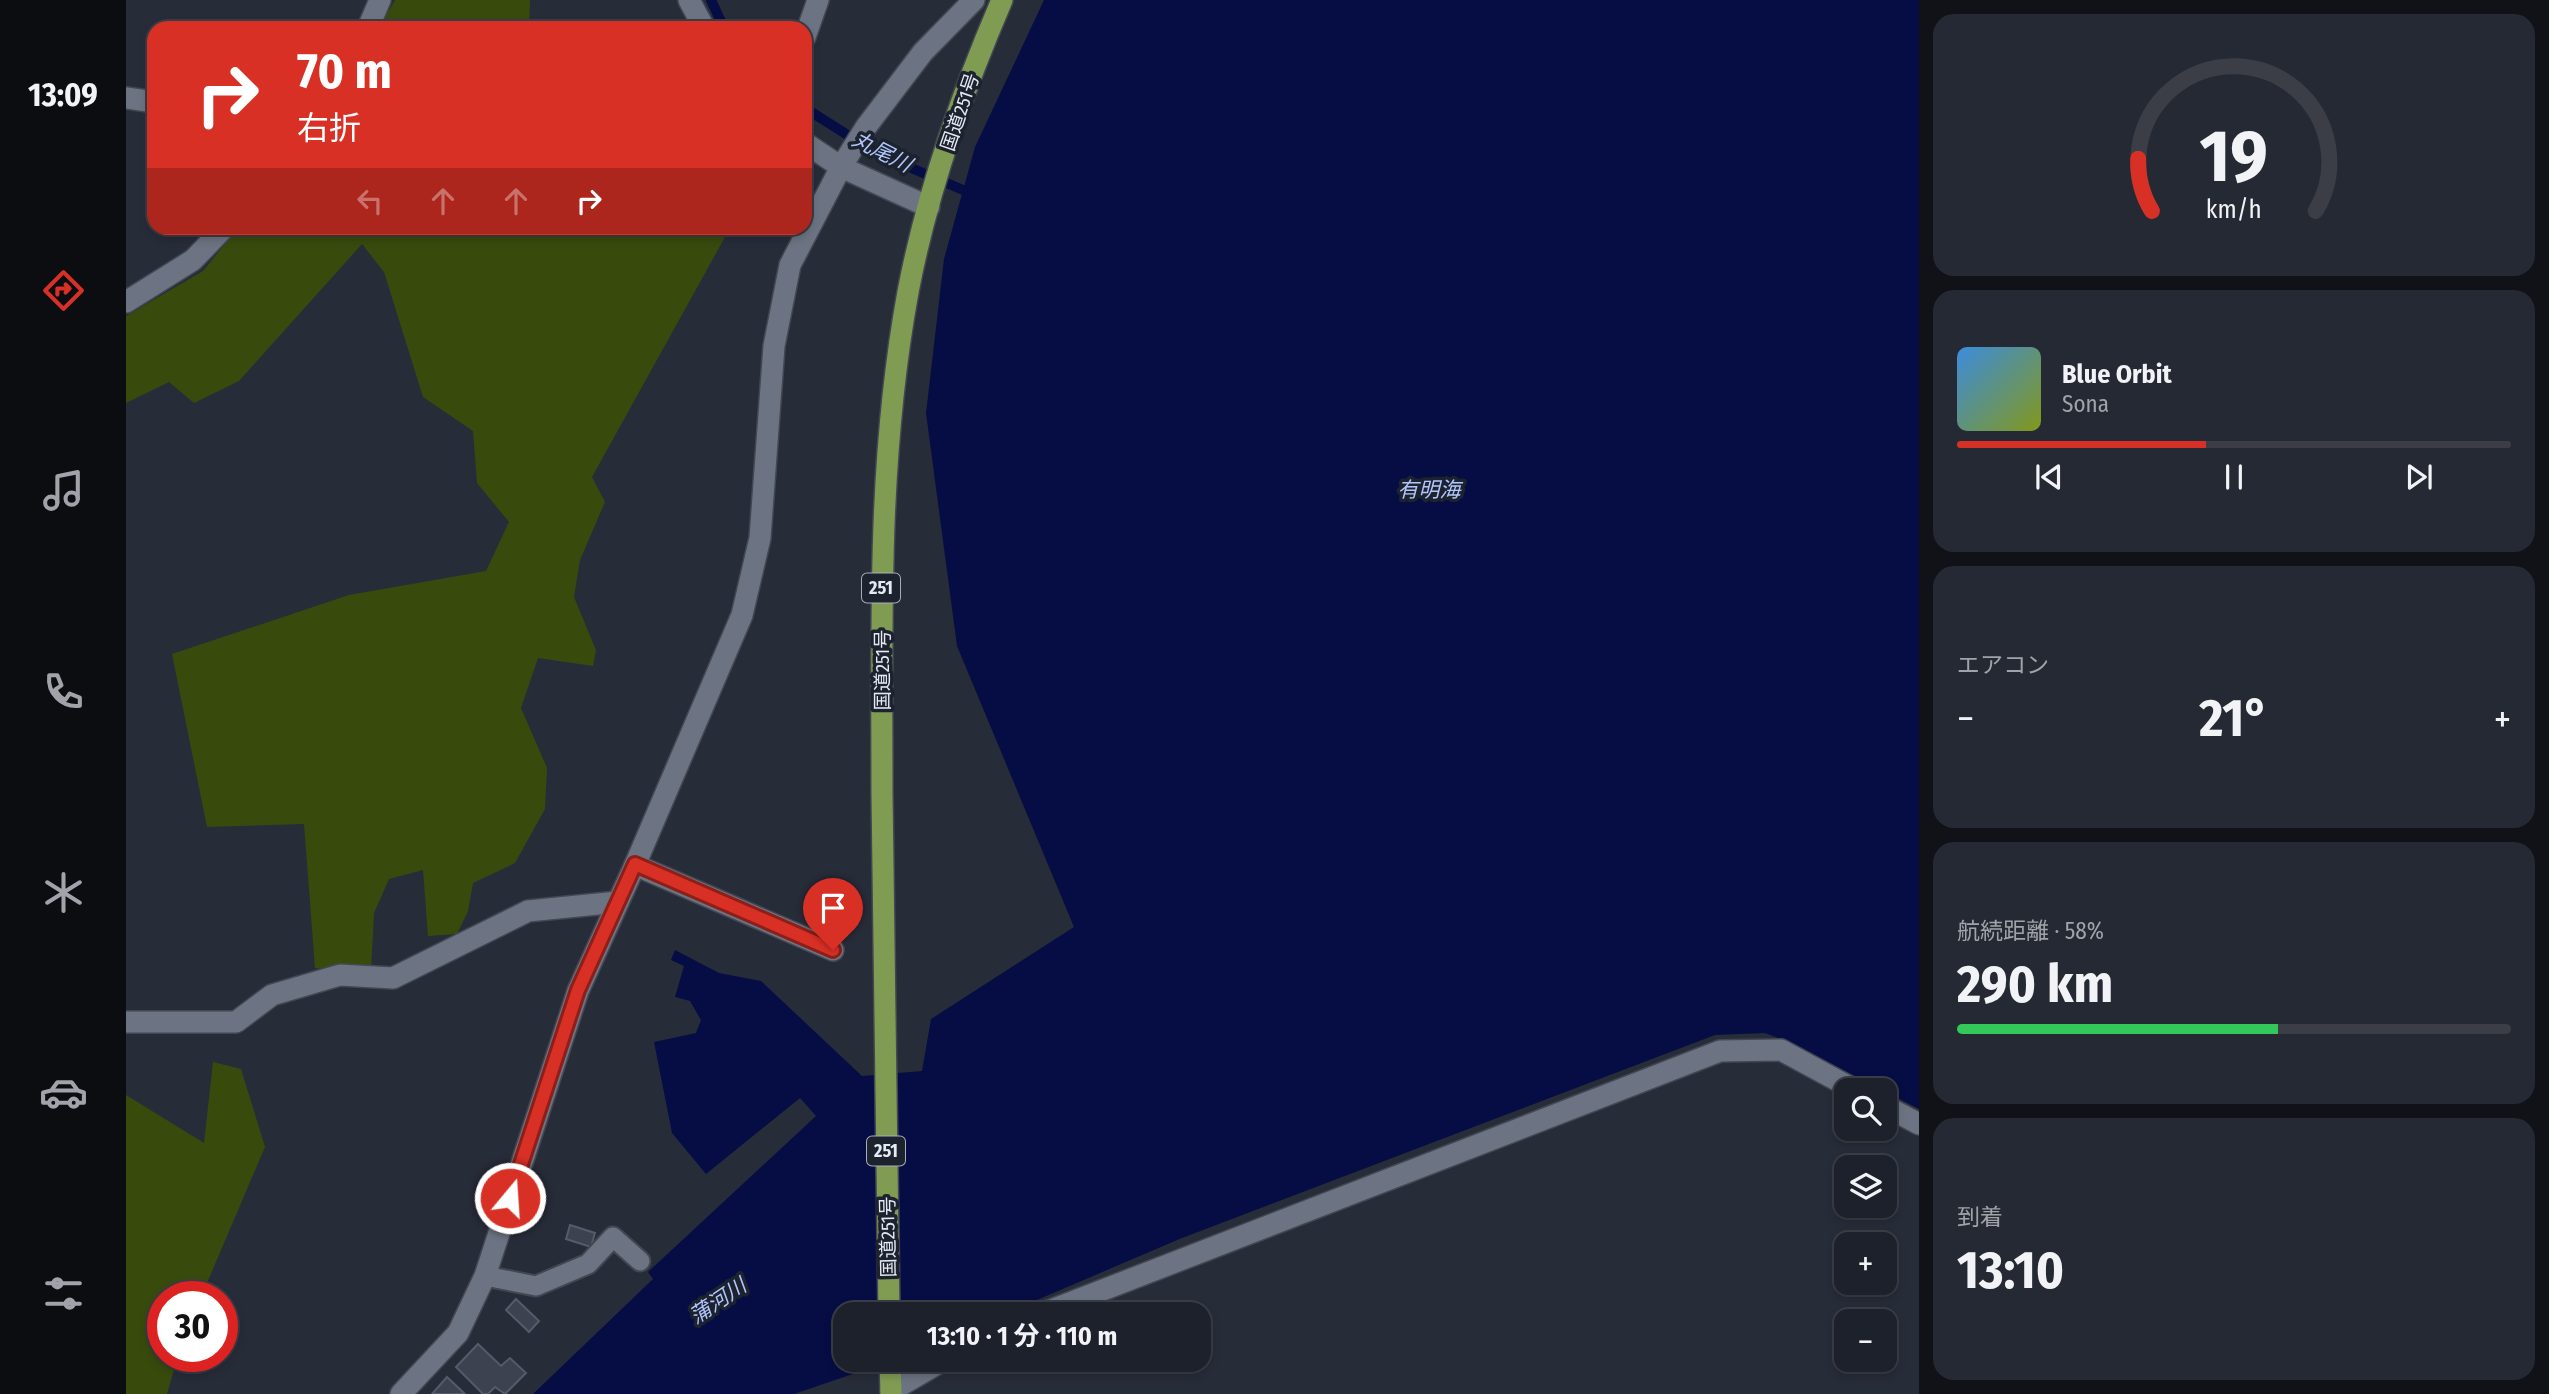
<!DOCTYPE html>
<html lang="ja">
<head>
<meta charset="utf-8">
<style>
	body { margin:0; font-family:"Fira Sans Condensed","Noto Sans JP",sans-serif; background:#252933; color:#f1f3f6; height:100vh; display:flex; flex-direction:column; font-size:26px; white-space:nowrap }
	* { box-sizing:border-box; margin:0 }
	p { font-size:23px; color:#a0a3a9 }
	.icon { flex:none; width:38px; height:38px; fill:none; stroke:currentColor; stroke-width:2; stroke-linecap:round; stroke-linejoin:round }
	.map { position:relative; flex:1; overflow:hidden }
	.side { display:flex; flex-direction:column; gap:14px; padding:14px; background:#101218; width:630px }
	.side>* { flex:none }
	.banner { position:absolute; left:21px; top:21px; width:665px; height:214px; border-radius:21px; box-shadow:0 4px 10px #0003,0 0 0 2px #3b3e47; background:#d93025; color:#fff; overflow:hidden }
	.controls { position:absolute; left:1708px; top:1078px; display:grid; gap:14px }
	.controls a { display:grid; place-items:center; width:63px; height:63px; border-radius:14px; background:#1d212b; box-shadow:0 4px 10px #0003,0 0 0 2px #3b3e47; font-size:35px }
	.speed { position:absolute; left:21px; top:1281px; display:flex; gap:14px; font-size:35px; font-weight:700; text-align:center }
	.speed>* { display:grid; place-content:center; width:91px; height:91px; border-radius:50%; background:#1d212b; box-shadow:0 4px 10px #0003,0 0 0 2px #3b3e47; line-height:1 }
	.speed .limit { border:10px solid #d22; background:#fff; color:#111 }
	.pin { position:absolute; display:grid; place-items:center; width:60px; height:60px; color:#fff; margin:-72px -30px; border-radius:50% 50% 50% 0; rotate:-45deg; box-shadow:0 0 7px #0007 }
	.pin .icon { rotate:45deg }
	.me { position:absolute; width:77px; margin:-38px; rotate:18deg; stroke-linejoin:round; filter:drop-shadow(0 0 5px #0008) }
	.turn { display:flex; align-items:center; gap:24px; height:147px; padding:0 35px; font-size:32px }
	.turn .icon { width:91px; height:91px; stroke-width:2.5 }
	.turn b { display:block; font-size:49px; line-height:60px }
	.lanes { display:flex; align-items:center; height:66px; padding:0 35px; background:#0003; justify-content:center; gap:35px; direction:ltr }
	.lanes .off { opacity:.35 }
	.big { font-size:52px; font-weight:700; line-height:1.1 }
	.side .tile { flex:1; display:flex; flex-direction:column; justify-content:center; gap:10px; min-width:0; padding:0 24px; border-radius:21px; background:#252933 }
	.side .dial { align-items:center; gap:0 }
	.dial svg { height:182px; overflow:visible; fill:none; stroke:#3b3e47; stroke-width:7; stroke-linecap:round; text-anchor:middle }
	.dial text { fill:#f1f3f6; stroke:none }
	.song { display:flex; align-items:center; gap:21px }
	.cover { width:84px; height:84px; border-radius:10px; background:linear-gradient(135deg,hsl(210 70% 55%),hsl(70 70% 35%)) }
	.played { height:7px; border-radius:4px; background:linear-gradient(90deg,#d93025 45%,#3b3e47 45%) }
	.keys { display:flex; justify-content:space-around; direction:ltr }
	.heat { display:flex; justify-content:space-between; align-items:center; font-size:38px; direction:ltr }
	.charge { height:10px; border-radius:5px; background:linear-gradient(90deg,#34c759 58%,#3b3e47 0) }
	.trip { position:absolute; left:707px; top:1302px; width:378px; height:70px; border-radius:21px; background:#1d212b; box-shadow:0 4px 10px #0003,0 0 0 2px #3b3e47; font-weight:700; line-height:70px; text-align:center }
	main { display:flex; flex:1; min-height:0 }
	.dock { display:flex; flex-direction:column; width:126px; justify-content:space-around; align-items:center; background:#0c0d11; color:#a0a3a9 }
	.dock .icon { width:49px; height:49px }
	.dock .current { color:#d93025 }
	.dock b { font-size:32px; color:#f1f3f6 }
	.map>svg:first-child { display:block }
	.green { fill:#384b0d }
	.water { fill:#060d44 }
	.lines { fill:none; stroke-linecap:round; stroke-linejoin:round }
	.stream { stroke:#060d44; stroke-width:10 }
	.building { fill:#3c4250; stroke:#555b6a; stroke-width:2 }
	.service-casing { stroke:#424752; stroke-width:23 }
	.minor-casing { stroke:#424752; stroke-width:24 }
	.trunk-casing { stroke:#424752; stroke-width:24 }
	.service { stroke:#6c7382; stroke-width:19 }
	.minor { stroke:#6c7382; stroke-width:21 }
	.trunk { stroke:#809c53; stroke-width:21 }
	.route-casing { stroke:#8d1f18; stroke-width:18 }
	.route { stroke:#d93025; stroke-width:12 }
	.labels { text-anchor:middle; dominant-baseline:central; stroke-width:7; stroke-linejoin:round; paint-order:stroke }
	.shield { fill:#1d222f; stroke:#a9adb8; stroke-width:2 }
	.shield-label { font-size:18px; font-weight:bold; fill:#e5e9f2 }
	.street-label { font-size:19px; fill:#e5e9f2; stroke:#1d222f }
	.water-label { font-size:21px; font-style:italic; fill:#b2c6fc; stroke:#1d222f }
</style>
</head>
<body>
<main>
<nav class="dock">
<b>13:09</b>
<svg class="icon current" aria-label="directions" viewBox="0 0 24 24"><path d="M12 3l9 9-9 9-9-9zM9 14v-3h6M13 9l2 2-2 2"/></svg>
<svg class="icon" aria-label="music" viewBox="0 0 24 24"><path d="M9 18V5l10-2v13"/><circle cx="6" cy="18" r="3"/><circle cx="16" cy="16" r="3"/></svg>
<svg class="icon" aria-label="phone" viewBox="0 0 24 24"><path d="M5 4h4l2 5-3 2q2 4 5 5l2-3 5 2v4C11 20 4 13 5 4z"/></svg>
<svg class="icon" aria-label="climate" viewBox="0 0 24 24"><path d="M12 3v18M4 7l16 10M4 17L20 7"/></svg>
<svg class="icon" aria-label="car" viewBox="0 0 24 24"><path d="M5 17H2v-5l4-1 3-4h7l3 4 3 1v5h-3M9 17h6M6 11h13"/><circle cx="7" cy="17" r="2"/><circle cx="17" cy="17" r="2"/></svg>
<svg class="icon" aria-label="filters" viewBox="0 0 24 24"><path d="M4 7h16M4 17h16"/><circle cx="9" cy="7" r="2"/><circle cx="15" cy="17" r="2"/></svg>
</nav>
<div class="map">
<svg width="1793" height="1394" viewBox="0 0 1793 1394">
	<rect width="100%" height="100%" fill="#272c39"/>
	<g class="green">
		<path d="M269,0H404L403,28H253Z"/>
		<path d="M112,228H604L466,477L479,502L454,560L448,597L470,650L467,666L412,658L395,708L421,768L419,809L389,863L347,883L342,911L331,934L302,936L297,870L263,879L248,913L245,971L189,968L178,824L81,827L46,654L223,595L360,571L383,522L351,483L347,431L297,397L258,272L236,244L113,381L68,403L43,382L0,403V316L77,271Z"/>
		<path d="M87,1062L115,1069L139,1147L75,1297H37V1356H52L41,1394H0V1095L78,1143Z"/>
	</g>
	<path class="water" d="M918,0H1793V1109L1663,1042L1639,1033L1589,1035L1056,1238L878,1314H719V1360H768L668,1394H407L527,1279L522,1272L690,1116L674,1098L580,1174L546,1133L528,1042L570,1033L575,1020L564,1001L549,997L558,966L545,960L549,950L593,973L635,981L736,1076L796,1071L805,1019L948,927L831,646L800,413L818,259L849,147Z"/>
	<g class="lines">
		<g class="stream">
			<path d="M585,0L598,28"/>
			<path d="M679,108L750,153L837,190"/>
		</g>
	</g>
	<g class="building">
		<path d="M444,1225L469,1233L465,1247L440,1239Z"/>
		<path d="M390,1299L413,1321L403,1332L380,1310Z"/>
		<path d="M352,1344L375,1366L384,1358L400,1373L379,1394L369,1387L362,1394H357L330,1367Z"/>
		<path d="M321,1377L339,1394H306Z"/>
	</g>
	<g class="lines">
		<g class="service-casing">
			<path id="service" d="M359,1276L410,1286L462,1264L487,1237L514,1261"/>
		</g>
		<g class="minor-casing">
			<g id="minor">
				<path d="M563,0L578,28"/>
				<path d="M242,28L254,0"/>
				<path d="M679,37L692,0"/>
				<path d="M0,98L28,102"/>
				<path d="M679,143L715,167L803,207"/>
				<path d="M0,302L67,260L98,228"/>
				<path d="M509,865L707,950"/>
				<path d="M0,1022H110L146,995L214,975L267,978L402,911L492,902"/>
				<path d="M1759,1106L1793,1124"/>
				<path d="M915,1314L1594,1051L1655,1050L1729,1090"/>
				<path d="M765,1391L818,1360"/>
				<path d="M275,1394L332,1333L359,1276L452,991L509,865L616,615L634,538L648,346L664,265L715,167L740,127L797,52L848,0"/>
			</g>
		</g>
		<g class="trunk-casing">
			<g id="trunk">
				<path d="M763,1314C760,1140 757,966 756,793C756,624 751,460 782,292C801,192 836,93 876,0"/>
				<path d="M764,1360L765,1394"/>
			</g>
		</g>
		<use href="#service" class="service"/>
		<use href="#minor" class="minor"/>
		<use href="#trunk" class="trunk"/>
	</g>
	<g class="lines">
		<g class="route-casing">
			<path id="route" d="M384,1198L452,990L509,864L707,950"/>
		</g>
		<use href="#route" class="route"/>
	</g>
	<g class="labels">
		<g class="shield">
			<rect x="736" y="573.5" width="38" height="29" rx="5"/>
			<rect x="741" y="1136.5" width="38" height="29" rx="5"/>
		</g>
		<g class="shield-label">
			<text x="755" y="588">251</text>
			<text x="760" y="1151">251</text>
		</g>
		<g class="street-label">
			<text transform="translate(834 112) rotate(-71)">国道251号</text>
			<text transform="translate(756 670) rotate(-90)">国道251号</text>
			<text transform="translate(762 1237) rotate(-91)">国道251号</text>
		</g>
		<g class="water-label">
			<text transform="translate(756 152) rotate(27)">丸尾川</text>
			<text x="1303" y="490">有明海</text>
			<text transform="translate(592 1301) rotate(-34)">蒲河川</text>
		</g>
	</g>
</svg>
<div class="controls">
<a><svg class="icon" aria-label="search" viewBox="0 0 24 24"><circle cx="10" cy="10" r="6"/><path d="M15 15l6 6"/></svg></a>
<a><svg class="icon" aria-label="layers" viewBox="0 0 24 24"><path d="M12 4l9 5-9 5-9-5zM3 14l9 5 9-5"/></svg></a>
<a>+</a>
<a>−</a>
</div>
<div class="speed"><div class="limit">30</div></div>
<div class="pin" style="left:707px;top:950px;background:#d93025"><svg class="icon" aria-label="arrive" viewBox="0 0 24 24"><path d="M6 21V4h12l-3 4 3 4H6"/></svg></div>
<svg class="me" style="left:384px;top:1198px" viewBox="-20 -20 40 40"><circle r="17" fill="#d93025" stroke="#fff" stroke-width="3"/><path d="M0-11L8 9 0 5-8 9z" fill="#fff"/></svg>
<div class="trip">13:10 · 1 分 · 110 m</div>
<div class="banner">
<div class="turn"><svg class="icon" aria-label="right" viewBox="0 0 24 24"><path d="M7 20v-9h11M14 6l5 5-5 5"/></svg><div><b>70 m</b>右折</div></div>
<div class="lanes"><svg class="icon off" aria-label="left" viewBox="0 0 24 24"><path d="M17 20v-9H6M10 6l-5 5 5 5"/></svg><svg class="icon off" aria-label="ahead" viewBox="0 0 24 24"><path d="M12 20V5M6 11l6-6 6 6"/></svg><svg class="icon off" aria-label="ahead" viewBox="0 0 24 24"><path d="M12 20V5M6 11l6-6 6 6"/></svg><svg class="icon" aria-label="right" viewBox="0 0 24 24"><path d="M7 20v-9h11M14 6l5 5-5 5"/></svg></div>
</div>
</div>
<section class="side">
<div class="tile dial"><svg viewBox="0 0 100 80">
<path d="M14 69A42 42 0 1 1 86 69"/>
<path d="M14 69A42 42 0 0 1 8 46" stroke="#d93025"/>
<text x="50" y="56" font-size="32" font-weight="700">19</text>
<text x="50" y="72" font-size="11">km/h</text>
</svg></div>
<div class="tile">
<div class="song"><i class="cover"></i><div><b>Blue Orbit</b><p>Sona</p></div></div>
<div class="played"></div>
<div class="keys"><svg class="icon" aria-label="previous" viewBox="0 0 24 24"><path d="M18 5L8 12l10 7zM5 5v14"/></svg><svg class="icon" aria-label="pause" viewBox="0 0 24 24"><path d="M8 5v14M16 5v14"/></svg><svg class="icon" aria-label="next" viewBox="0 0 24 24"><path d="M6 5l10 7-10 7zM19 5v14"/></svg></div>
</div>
<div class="tile"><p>エアコン</p>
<div class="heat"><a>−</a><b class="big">21°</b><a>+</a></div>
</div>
<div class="tile"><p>航続距離 · 58%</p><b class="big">290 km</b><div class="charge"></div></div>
<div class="tile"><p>到着</p><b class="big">13:10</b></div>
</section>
</main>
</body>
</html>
